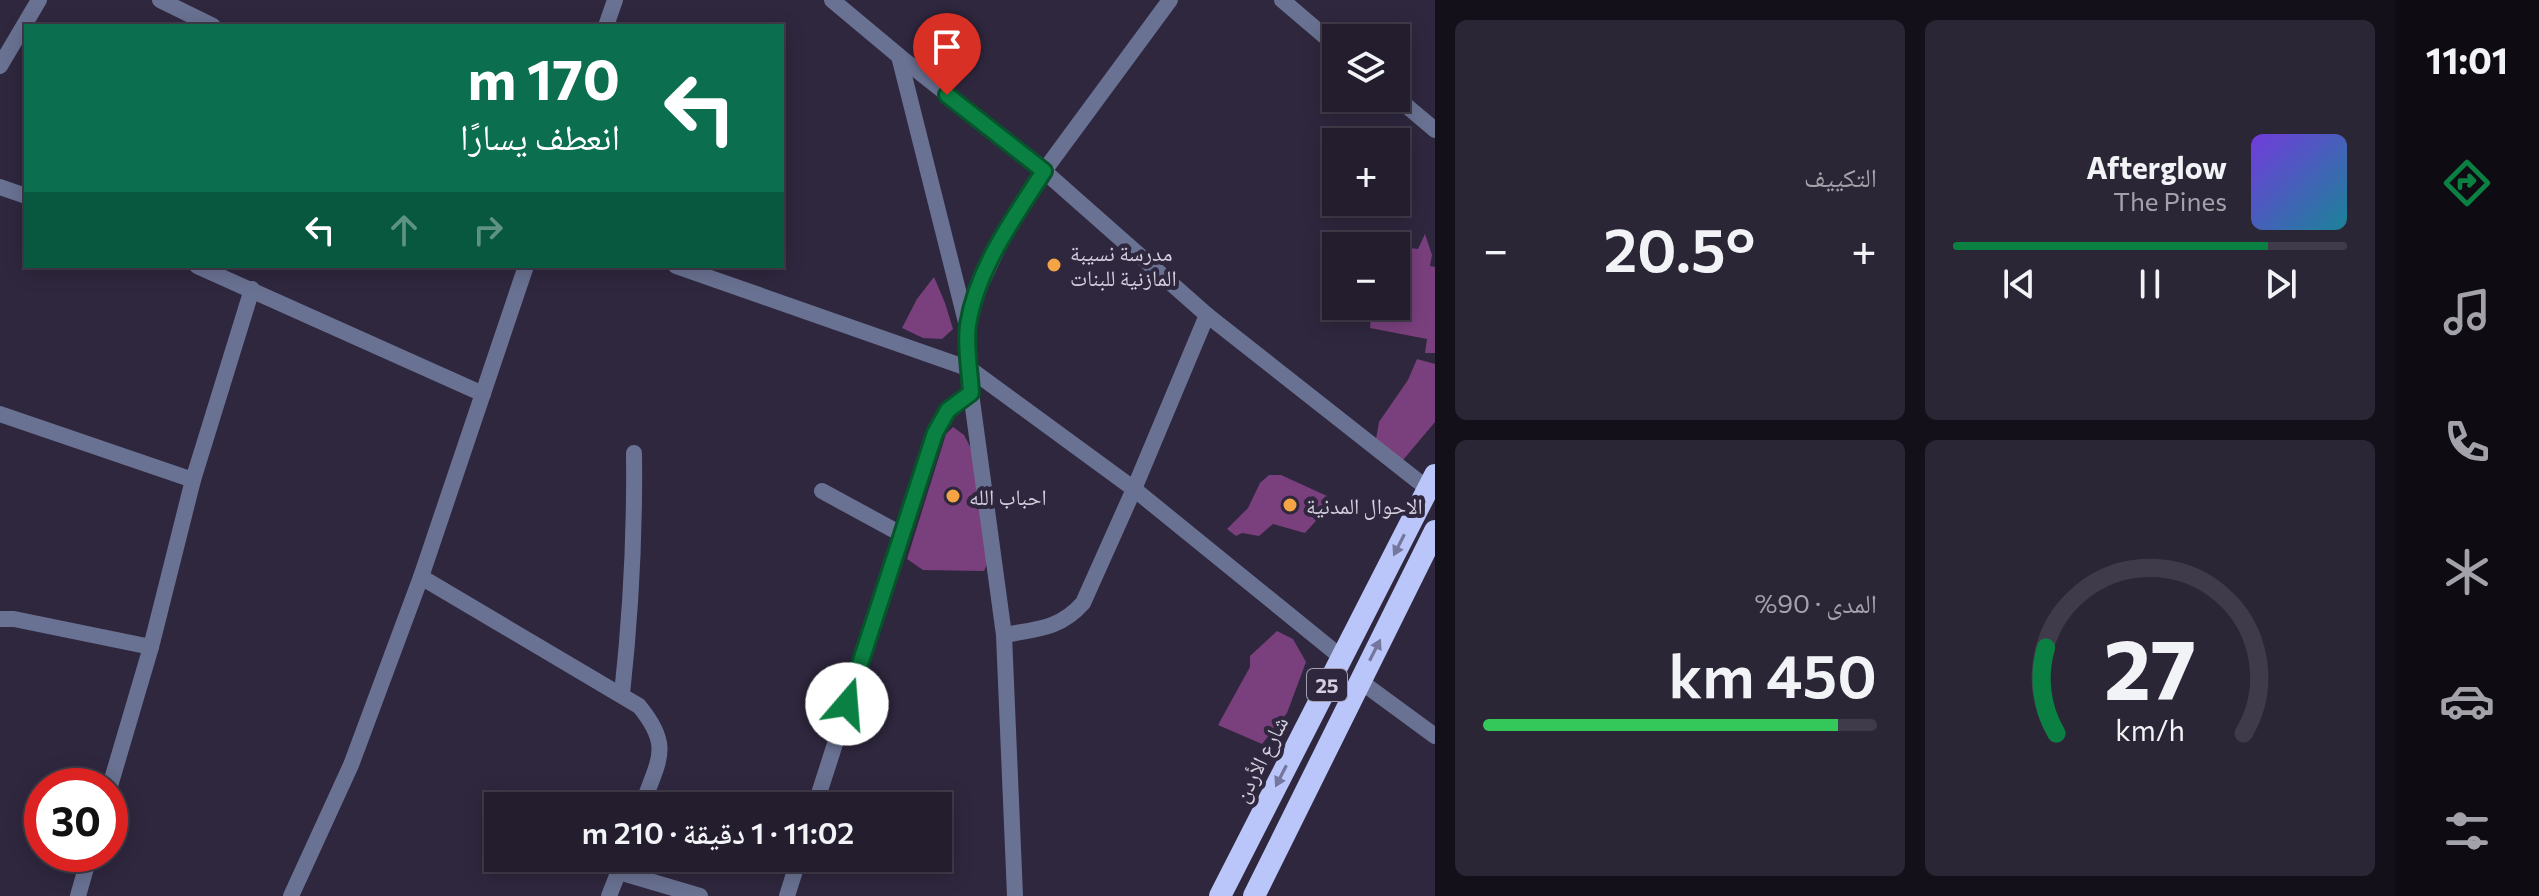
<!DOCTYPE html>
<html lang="ar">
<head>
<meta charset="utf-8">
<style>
	body { margin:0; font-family:Commissioner,"Noto Naskh Arabic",sans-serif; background:#2b2636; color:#f1f3f6; direction:rtl; height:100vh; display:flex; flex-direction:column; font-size:30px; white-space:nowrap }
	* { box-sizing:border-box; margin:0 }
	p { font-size:26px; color:#a3a2aa }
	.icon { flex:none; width:44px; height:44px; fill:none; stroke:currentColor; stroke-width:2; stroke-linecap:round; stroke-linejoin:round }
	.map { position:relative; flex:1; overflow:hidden; direction:ltr }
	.side { display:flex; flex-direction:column; gap:20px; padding:20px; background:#131019; width:960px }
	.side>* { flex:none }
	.banner { position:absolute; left:24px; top:24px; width:760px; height:244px; border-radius:0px; box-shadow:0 4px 20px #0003,0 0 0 2px #403b4a; direction:rtl; background:#0b6e4f; color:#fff; overflow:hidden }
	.controls { position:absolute; left:1322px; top:24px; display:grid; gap:16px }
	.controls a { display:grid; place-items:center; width:88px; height:88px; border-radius:0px; background:#231d2e; box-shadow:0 4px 20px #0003,0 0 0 2px #403b4a; font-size:40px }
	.speed { position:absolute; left:24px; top:768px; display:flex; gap:16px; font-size:40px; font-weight:700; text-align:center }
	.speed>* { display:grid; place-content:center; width:104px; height:104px; border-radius:50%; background:#231d2e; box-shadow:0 4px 20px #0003,0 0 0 2px #403b4a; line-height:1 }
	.speed .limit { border:12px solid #d22; background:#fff; color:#111 }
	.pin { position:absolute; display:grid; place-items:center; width:68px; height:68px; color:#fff; margin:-82px -34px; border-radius:50% 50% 50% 0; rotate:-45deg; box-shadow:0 0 8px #0007 }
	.pin .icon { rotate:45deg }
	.me { position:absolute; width:88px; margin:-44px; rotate:18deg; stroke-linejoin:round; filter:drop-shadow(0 0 6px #0008) }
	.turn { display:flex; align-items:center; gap:28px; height:168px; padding:0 32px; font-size:36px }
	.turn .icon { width:104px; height:104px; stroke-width:2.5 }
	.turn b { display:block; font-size:56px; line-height:68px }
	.lanes { display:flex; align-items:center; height:76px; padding:0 32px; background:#0003; justify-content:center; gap:40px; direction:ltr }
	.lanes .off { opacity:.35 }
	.big { font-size:60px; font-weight:600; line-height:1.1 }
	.side .card { flex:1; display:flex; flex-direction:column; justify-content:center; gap:12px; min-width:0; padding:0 28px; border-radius:12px; background:#2b2636 }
	.side .dial { align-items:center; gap:0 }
	.dial svg { height:208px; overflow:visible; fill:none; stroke:#403b4a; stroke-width:7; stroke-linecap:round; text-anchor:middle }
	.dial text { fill:#f1f3f6; stroke:none }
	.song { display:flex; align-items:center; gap:24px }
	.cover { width:96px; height:96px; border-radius:12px; background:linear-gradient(135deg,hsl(260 70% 55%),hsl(190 70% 35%)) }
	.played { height:8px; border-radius:4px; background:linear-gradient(90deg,#0b8043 80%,#403b4a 80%) }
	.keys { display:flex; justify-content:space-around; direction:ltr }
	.heat { display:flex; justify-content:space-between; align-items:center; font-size:44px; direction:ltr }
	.charge { height:12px; border-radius:6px; background:linear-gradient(90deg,#34c759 90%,#403b4a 0) }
	.side .tiles { flex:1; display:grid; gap:20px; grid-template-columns:repeat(2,1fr) }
	.trip { position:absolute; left:484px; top:792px; width:468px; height:80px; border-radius:0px; background:#231d2e; box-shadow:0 4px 20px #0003,0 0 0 2px #403b4a; font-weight:600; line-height:80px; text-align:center; direction:rtl }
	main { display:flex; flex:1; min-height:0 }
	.menu { display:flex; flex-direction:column; width:144px; justify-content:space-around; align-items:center; background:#0e0c12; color:#a3a2aa }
	.menu .icon { width:56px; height:56px }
	.menu .active { color:#0b8043 }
	.menu b { font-size:36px; color:#f1f3f6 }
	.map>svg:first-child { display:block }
	.building { fill:#7a407e }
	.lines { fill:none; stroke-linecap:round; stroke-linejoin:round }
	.minor { stroke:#6a7293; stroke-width:16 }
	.trunk { stroke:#bac6f9; stroke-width:22 }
	.oneway { fill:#74769c }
	.route-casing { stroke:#07532c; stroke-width:20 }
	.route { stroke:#0b8043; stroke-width:14 }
	.poi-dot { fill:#f4a444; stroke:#2f273e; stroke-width:3 }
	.labels { text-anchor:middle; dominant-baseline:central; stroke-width:8; stroke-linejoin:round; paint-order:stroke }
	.shield { fill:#2f273e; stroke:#a29daf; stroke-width:2 }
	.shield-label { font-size:20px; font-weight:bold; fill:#d4d0df }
	.poi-label { font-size:22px; fill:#d4d0df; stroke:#2f273e; text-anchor:start }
	.street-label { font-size:22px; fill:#d4d0df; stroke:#2f273e }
</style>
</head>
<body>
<main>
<nav class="menu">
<b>11:01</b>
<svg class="icon active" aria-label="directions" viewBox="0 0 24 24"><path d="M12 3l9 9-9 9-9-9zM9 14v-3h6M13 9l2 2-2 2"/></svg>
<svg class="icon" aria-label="music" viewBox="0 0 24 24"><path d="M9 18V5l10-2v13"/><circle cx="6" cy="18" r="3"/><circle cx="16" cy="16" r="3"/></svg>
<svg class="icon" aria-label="phone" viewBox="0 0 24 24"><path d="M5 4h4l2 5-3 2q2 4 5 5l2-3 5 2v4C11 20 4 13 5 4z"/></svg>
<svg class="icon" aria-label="climate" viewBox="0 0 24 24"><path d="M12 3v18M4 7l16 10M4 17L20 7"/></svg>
<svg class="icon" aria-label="car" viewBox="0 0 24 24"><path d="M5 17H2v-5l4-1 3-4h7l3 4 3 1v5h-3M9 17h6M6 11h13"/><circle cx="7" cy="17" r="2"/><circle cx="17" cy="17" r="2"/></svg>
<svg class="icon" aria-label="filters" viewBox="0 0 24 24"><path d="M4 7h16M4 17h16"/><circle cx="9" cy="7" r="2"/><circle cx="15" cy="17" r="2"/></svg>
</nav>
<section class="side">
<div class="tiles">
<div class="card">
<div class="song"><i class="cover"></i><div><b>Afterglow</b><p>The Pines</p></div></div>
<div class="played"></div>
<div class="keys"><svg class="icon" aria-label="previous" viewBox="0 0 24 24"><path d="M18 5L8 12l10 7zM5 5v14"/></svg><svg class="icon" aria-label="pause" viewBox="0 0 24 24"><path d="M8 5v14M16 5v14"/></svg><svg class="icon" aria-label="next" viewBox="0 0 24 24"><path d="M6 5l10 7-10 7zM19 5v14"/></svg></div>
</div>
<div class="card"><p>التكييف</p>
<div class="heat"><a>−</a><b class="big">20.5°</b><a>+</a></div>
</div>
<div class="card dial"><svg viewBox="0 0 100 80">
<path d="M14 69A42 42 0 1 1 86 69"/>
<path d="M14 69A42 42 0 0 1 10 36" stroke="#0b8043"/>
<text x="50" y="56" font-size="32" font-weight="700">27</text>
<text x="50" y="72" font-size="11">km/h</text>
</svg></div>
<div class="card"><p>المدى · 90%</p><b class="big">450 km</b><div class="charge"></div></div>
</div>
</section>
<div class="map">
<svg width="1435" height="896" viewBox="0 0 1435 896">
	<rect width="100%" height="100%" fill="#2f273e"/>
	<g class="building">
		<path d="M1425,234L1432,255L1430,266L1435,267V353H1425L1427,339L1370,328L1372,306H1396V259L1401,260L1403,247L1418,249Z"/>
		<path d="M934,277L945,303L953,329L942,339L923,338L902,328L917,299Z"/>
		<path d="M1417,359L1435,364V422L1403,460L1376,439L1379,422L1408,380Z"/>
		<path d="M953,427L964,435L976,458L987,564L984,571L923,570L907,559L946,434Z"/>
		<path d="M1269,475H1281L1327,496L1332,503L1305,533L1273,524L1259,536L1242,533L1236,536L1227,529L1248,508L1260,483Z"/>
		<path d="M1277,631L1293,639L1306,662L1287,713L1262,744L1218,725L1250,667V656Z"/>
	</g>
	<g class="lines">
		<g class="minor">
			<path d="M160,0L213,26"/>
			<path d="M832,0L899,56L1044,171L1207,315L1428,489"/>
			<path d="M1282,0L1336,46"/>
			<path d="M606,26L615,0"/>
			<path d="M899,56L967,326L971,393L1004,635L1015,896"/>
			<path d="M0,66L39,0"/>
			<path d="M1396,97L1435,130"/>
			<path d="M0,187L26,196"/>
			<path d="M197,266L483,394"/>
			<path d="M676,266L970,369L1134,489L1341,657"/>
			<path d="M968,325L979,288L1005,233L1044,171L1170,0"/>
			<path d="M0,414L193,480"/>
			<path d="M822,491L901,534"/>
			<path d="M421,577L639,706C673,747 658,760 642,806"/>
			<path d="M0,619H14L151,647"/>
			<path d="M1004,635C1037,629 1060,629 1083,603L1134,489L1207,315"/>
			<path d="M1360,681L1435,736"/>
			<path d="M622,694C631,612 635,535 634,453"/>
			<path d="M110,786L151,647L193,480L252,289"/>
			<path d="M815,806L935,433L948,410L971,393"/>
			<path d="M619,872L700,896"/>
			<path d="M78,896L90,854"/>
			<path d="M291,896L351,765L421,577L526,266"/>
			<path d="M609,896L624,858"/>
			<path d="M787,896L799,858"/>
		</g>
		<g class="trunk">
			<path d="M1220,896L1435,475"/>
			<path d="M1254,896L1435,531"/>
		</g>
	</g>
	<defs><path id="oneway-solid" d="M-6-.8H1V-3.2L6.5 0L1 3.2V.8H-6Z" transform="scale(2)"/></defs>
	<g class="oneway">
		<use href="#oneway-solid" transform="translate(1399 545) rotate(117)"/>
		<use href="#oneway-solid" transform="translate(1375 650) rotate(-63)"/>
		<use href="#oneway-solid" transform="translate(1281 776) rotate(117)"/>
	</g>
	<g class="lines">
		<g class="route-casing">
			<path id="route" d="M847,704L935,433L948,410L971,393C970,371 965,346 968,325C977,268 1014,218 1044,171L947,95"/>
		</g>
		<use href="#route" class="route"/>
	</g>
	<g class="poi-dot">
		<circle cx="1054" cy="265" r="8"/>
		<circle cx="953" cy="496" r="8"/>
		<circle cx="1290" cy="505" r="8"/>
	</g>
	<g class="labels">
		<rect class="shield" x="1307" y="669" width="40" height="32" rx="6"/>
		<g class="shield-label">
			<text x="1327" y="685">25</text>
		</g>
		<g class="poi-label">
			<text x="1070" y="252">مدرسة نسيبة<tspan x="1070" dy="25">المازنية للبنات</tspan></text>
			<text x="969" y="496">احباب الله</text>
			<text x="1306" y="505">الاحوال المدنية</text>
		</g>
		<g class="street-label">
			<text transform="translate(1260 759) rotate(-63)">شارع الأردن</text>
		</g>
	</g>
</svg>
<div class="controls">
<a><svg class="icon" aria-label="layers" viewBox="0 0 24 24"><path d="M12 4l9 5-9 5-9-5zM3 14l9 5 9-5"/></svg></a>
<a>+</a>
<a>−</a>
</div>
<div class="speed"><div class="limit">30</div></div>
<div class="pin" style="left:947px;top:95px;background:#d93025"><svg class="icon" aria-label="arrive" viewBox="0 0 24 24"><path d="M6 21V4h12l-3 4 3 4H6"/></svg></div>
<svg class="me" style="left:847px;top:704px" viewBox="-20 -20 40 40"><circle r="19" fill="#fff"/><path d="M0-13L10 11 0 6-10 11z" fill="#0b8043"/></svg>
<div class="trip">11:02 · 1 دقيقة · 210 m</div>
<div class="banner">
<div class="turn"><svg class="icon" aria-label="left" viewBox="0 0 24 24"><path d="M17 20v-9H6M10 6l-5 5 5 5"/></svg><div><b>170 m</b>انعطف يسارًا</div></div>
<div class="lanes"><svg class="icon" aria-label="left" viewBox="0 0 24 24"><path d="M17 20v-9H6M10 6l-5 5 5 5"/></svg><svg class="icon off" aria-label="ahead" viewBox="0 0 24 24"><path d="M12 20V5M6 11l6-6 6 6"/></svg><svg class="icon off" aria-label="right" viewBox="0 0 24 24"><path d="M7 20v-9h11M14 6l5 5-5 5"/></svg></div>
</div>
</div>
</main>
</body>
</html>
